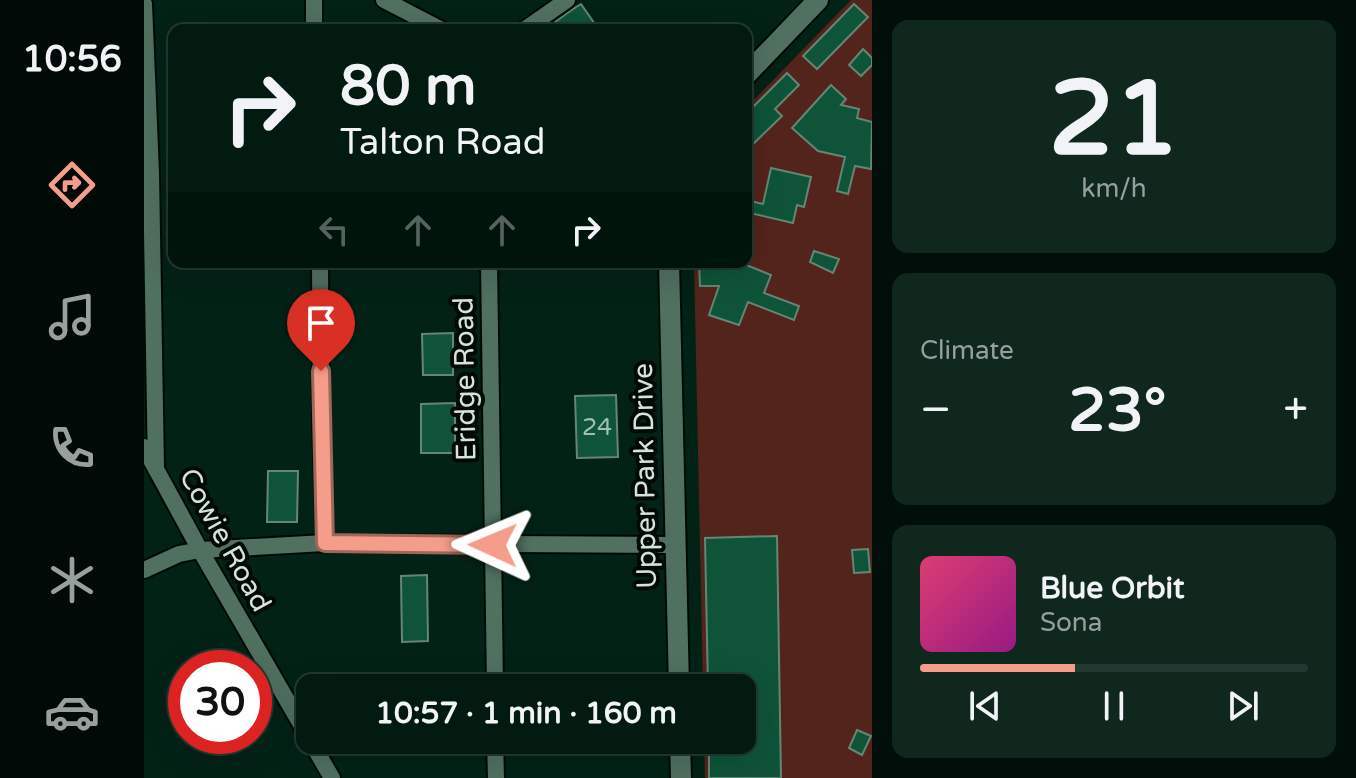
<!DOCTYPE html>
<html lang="en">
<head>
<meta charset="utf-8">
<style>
	body { margin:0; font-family:"Varela Round",sans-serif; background:#10271e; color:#f1f3f6; height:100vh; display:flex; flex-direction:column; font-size:30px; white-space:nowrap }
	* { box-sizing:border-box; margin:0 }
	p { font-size:26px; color:#96a19f }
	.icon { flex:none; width:44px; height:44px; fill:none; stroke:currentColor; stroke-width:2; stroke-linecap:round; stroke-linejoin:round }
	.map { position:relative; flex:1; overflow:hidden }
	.side { display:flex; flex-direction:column; gap:20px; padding:20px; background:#010e09; width:484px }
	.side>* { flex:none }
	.banner { position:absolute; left:24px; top:24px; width:584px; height:244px; border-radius:16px; box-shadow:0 8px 32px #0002,0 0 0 2px #233830; background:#021a10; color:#f1f3f6; overflow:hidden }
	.speed { position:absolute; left:24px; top:650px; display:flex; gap:16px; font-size:40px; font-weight:700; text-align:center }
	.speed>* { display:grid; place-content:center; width:104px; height:104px; border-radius:50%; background:#021a10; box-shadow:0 8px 32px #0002,0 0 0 2px #233830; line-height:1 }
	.speed .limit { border:12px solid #d22; background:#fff; color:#111 }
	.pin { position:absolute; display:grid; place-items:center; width:68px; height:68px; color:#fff; margin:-82px -34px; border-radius:50% 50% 50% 0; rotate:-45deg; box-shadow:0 0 8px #0007 }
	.pin .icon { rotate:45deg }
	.me { position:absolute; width:88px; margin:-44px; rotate:271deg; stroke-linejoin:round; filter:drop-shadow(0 0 6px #0008) }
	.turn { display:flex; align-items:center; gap:28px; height:168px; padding:0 40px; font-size:36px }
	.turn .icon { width:104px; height:104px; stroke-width:2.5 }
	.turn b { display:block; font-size:56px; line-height:68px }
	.lanes { display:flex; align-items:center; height:76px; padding:0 40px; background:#0003; justify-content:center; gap:40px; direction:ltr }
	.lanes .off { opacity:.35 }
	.big { font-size:60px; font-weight:700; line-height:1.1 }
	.side .card { flex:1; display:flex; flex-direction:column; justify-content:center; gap:12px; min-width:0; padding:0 28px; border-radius:16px; background:#10271e }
	.side .dial { align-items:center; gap:0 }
	.dial b { font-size:104px; line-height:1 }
	.song { display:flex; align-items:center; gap:24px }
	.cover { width:96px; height:96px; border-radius:12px; background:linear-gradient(135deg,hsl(340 70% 55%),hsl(310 70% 35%)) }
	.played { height:8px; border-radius:4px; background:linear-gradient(90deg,#f49d8b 40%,#233830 40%) }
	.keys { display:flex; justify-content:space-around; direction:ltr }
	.heat { display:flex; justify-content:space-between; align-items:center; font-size:44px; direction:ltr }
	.trip { position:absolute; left:152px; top:674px; width:460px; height:80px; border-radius:16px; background:#021a10; box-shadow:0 8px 32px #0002,0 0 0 2px #233830; font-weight:700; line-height:80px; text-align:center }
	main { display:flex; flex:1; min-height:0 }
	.menu { display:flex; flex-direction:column; width:144px; justify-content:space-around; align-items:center; background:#010a06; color:#96a19f }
	.menu .icon { width:56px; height:56px }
	.menu .on { color:#f49d8b }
	.menu b { font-size:36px; color:#f1f3f6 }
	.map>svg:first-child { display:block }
	.green { fill:#53241b }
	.building { fill:#0f5339; stroke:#658675; stroke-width:2 }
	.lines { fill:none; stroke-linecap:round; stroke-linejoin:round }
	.minor-casing { stroke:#000a04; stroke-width:20 }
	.secondary-casing { stroke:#000a04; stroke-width:24 }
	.minor { stroke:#507060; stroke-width:16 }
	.secondary { stroke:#507060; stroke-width:20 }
	.route-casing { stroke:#9f665a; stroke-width:20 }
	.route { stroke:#f49d8b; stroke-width:14 }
	.labels { text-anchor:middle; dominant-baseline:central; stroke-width:8; stroke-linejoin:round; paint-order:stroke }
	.number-label { font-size:24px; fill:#a2c0b2 }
	.street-label { font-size:28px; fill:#d3e4db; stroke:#010905 }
</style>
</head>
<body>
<main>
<nav class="menu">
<b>10:56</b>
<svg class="icon on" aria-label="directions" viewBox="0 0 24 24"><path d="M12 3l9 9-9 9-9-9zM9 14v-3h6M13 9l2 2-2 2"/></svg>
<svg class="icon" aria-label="music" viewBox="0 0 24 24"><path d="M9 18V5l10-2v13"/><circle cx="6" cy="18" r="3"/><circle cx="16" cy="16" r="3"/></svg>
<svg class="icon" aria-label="phone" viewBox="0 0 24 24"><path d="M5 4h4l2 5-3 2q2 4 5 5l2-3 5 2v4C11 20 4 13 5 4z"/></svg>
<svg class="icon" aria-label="climate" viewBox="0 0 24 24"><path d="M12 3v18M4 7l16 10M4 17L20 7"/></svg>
<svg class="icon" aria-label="car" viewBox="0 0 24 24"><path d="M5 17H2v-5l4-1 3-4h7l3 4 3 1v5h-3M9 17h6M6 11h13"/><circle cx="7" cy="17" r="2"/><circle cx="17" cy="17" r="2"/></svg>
</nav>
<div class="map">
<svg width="728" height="778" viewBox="0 0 728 778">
	<rect width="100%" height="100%" fill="#032216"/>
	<path class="green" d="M707,0H728V778H561L560,740H598V688H559L550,262H602V108Z"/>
	<g class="building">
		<path d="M437,4L455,30H400L429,9Z"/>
		<path d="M710,4L724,17L673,69L659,56Z"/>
		<path d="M719,49L728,58V65L717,76L705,65Z"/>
		<path d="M643,73L655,85L631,109L638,116L602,151V114Z"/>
		<path d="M687,85L702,99L697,105L715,109L713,118L728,122L727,169L711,166L704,194L693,191L701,157L674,151L648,128Z"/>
		<path d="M627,168L667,177L660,207L653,205L649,223L602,212V200L619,204Z"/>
		<path d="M670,251L695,259L689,273L666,262Z"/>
		<path d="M555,262H595L627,275L620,293L655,306L650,320L604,302L595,325L565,315L575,286H556Z"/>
		<path d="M309,333V375H279L278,334Z"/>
		<path d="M472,395L474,457L433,458L431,396Z"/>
		<path d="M311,403V453H277V404Z"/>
		<path d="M124,471H154L153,522H123Z"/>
		<path d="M633,536L637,778H565V740H598V688H564L561,538Z"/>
		<path d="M724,549L726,572L710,573L708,550Z"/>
		<path d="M283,575L284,641L258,642L257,576Z"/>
		<path d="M713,730L727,736L718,755L705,748Z"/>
	</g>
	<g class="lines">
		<g class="minor-casing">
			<g id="minor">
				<path d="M240,0L298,30"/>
				<path d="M0,4L7,173L12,469"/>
				<path d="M170,30V0"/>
				<path d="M380,30L423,0"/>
				<path d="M176,262L177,426L181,543"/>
				<path d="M345,262L351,688"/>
				<path d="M0,447L56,550L166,740"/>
				<path d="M0,570L35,554L56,550L181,543L530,545"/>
				<path d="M166,740L188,778"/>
				<path d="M351,740L352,778"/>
			</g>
		</g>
		<g class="secondary-casing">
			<g id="secondary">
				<path d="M602,75L674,0"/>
				<path d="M525,262L535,688"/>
				<path d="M536,740L537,778"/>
			</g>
		</g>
		<use href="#minor" class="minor"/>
		<use href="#secondary" class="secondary"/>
	</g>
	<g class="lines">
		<g class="route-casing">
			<path id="route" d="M177,371L181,543L349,545"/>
		</g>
		<use href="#route" class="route"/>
	</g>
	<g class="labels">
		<g class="number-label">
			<text x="453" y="427">24</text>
		</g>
		<g class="street-label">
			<text transform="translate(321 379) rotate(-91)">Eridge Road</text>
			<text transform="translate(501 476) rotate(-91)">Upper Park Drive</text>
			<text transform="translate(81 540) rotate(61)">Cowie Road</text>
		</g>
	</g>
</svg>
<div class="speed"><div class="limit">30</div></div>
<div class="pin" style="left:177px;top:371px;background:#d93025"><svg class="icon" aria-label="arrive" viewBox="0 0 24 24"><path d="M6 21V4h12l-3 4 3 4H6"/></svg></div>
<svg class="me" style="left:349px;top:545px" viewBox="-20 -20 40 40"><path d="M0-17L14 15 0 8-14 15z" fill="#f49d8b" stroke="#fff" stroke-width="4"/></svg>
<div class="trip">10:57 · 1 min · 160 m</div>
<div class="banner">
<div class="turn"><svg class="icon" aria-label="right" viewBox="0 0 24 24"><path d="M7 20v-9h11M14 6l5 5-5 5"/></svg><div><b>80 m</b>Talton Road</div></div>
<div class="lanes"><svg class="icon off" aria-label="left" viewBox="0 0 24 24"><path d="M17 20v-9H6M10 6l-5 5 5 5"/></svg><svg class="icon off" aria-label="ahead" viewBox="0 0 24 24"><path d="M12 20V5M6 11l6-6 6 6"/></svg><svg class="icon off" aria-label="ahead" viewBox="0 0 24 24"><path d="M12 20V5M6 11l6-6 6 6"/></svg><svg class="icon" aria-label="right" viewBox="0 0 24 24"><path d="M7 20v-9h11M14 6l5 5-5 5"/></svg></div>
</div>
</div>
<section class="side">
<div class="card dial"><b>21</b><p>km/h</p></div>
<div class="card"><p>Climate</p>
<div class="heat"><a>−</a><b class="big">23°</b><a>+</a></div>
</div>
<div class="card">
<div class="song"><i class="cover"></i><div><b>Blue Orbit</b><p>Sona</p></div></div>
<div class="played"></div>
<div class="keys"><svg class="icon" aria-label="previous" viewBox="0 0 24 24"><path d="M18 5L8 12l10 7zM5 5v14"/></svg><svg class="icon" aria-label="pause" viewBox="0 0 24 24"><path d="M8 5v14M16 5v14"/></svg><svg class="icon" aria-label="next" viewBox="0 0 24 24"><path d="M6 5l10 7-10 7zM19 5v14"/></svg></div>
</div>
</section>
</main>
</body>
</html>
